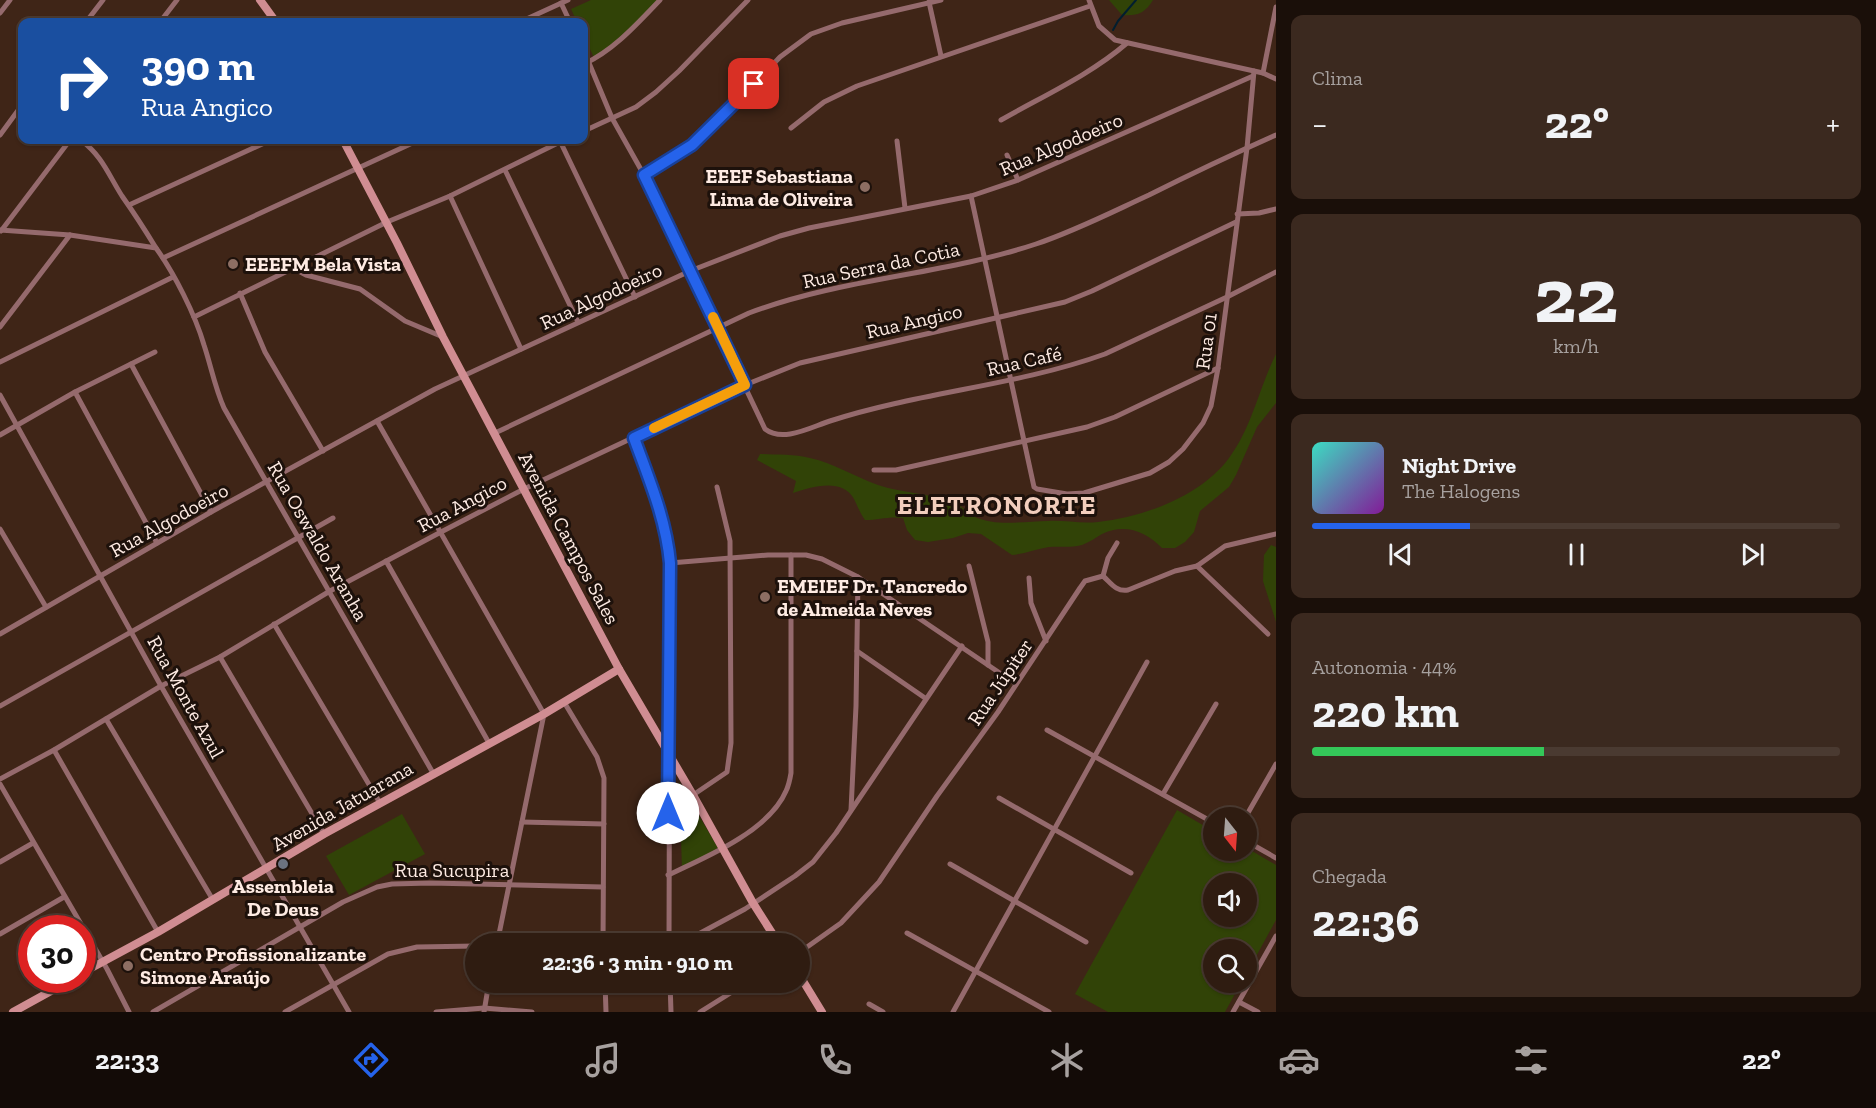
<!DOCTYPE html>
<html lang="pt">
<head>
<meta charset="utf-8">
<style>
	body { margin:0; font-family:"Zilla Slab",serif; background:#3b291f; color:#f1f3f6; height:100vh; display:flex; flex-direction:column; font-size:22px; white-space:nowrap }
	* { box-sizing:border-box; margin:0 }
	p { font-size:20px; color:#a7a19f }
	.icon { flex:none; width:33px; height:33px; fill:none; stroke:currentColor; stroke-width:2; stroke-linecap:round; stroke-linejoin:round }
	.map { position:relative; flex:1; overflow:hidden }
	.details { display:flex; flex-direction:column; gap:15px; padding:15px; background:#1a0f09; width:600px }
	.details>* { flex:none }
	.hud { position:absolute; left:18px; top:18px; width:570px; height:126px; border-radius:12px; box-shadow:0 2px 4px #0004,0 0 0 2px #4a3a31; background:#1a4fa0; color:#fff; overflow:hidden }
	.needle { width:39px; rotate:163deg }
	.controls { position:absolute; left:1203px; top:807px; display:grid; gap:12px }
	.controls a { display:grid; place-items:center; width:54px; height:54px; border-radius:50%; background:#2f1c11; box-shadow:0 2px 4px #0004,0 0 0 2px #4a3a31; font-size:30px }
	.speed { position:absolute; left:18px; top:915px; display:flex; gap:12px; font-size:30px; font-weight:700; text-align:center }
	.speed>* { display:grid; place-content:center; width:78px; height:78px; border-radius:50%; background:#2f1c11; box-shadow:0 2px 4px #0004,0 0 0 2px #4a3a31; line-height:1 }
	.speed .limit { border:9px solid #d22; background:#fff; color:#111 }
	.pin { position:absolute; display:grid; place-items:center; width:51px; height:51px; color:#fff; margin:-26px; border-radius:12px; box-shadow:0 3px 9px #0006 }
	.me { position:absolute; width:66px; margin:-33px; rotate:0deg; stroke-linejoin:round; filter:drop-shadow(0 0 4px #0008) }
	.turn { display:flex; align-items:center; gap:21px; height:126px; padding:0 24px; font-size:27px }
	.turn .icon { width:78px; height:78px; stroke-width:2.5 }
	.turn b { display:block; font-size:42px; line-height:51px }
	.big { font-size:45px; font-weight:800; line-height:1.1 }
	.details .card { flex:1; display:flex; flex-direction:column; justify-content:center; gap:9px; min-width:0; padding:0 21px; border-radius:12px; background:#3b291f }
	.details .dial { align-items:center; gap:0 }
	.dial b { font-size:78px; line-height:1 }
	.song { display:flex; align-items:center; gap:18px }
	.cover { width:72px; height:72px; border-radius:9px; background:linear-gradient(135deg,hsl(170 70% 55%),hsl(290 70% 35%)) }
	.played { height:6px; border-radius:3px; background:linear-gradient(90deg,#2563eb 30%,#4a3a31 30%) }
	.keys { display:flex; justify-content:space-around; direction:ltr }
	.heat { display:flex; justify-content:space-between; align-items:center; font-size:33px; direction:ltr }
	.charge { height:9px; border-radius:4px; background:linear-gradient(90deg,#34c759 44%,#4a3a31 0) }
	.trip { position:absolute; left:465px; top:933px; width:345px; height:60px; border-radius:30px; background:#2f1c11; box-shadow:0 2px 4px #0004,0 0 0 2px #4a3a31; font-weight:800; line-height:60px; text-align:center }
	.dock { display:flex; height:96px; justify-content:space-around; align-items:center; background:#130b07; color:#a7a19f }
	.dock .icon { width:42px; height:42px }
	.dock .selected { color:#2563eb }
	.dock b { font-size:27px; color:#f1f3f6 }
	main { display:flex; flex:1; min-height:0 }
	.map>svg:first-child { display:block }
	.green { fill:#314307; fill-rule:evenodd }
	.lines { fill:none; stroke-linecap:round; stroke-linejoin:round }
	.stream { stroke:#011e2f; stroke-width:2 }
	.street { stroke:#956a6d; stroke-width:5 }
	.secondary { stroke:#d08d92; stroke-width:8 }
	.route-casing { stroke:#184099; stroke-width:15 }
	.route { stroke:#2563eb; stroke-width:10 }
	.slow { stroke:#f59e0b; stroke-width:10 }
	.education-dot { fill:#8d6e63; stroke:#1d110b; stroke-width:2 }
	.worship-dot { fill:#6b7280; stroke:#1d110b; stroke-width:2 }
	.labels { text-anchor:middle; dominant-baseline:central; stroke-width:6; stroke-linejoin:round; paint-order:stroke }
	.street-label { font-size:20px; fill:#feebe3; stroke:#1d110b }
	.poi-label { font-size:20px; font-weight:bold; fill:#feebe3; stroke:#1d110b; text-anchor:start }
	.district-label { font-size:26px; font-weight:bold; letter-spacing:1.5px; fill:#f2cebd; stroke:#1d110b }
</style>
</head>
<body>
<main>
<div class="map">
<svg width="1276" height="1012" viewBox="0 0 1276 1012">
	<rect width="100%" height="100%" fill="#3f2517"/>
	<g class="green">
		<path d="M591,0H660L595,60L584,36V22H577L571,9Z"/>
		<path d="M1109,0H1153C1145,13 1138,16 1122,15Z"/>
		<path d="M1276,354V403L1257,427L1236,475L1229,487L1200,511L1194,532L1185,542L1175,548H1162C1146,531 1124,523 1102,534C1095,538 1090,542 1082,545C1070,548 1060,546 1049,547C1036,549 1025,554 1012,555L981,534L968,533L953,538L928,542L915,540L907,530L903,518C889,516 879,520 865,520C860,513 858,507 854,499C842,477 811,487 793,493L796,481L757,460L760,454C776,455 794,454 810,458C834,463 855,477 878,485C902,493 928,493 953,502C962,505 967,513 975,517C997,527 1025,521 1048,521C1064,520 1081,524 1098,522C1144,517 1201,496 1229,458C1252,427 1259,388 1276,354Z"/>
		<path d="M1271,545L1276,547V622L1263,581L1264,555Z"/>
		<path d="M679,782L718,848L682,869Z"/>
		<path d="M1177,810L1213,831L1214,850H1246L1247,848L1276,865V920L1247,973L1246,950H1214V982L1241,983L1225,1012H1108L1075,994ZM1214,884H1246V916H1214Z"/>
		<path d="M402,814L425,854L349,895L326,856Z"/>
	</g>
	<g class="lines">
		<path class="stream" d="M1113,30L1118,21L1136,0"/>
		<g class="street">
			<path d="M1089,0L1099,26L1115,40L1263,73L1276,79"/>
			<path d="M929,2L941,56"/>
			<path d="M561,3L570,22"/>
			<path d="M0,13L10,0"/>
			<path d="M86,22L103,0"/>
			<path d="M160,22L177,0"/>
			<path d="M520,22L568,0"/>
			<path d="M584,51L612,118L644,175L765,429C783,443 811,427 830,421C920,392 1016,386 1105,354L1227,297L1276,272"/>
			<path d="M584,64C614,50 637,24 660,0"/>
			<path d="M1263,73L1276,7"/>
			<path d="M1001,120C1043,96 1090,75 1127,43"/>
			<path d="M791,128L824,102L857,86L1090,6"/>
			<path d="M584,131L636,107L656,92L679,71L748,0"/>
			<path d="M0,135L22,105"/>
			<path d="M81,140C103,157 108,174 122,196C134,213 145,230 156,248"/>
			<path d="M560,141L635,297"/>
			<path d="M897,141L905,208"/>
			<path d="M1007,155L1018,180"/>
			<path d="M505,170L578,322"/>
			<path d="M644,175L692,145L723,117L780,57L811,34L842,23L941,0"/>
			<path d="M450,196L521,349"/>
			<path d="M971,196L1034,487L1037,489L1067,494L1084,493L1150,473L1169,462L1183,449L1203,423L1211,406L1218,368L1247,148L1254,71"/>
			<path d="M129,205L271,140"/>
			<path d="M1237,214L1259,213L1276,209"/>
			<path d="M0,230L70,235L156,248C174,273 195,314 204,345C211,366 215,388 224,408L433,773"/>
			<path d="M1,231L70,140"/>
			<path d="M163,258L419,140"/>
			<path d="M293,268L306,275L360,289L405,321L443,337"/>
			<path d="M240,293L265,352L323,451"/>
			<path d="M194,317L387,222L450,196L564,140"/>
			<path d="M0,327L70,235"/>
			<path d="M0,362L173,277"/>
			<path d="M131,364L211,512"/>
			<path d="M75,392L157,543"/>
			<path d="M0,395L161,686L349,1012"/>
			<path d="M377,421L544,714L497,944"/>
			<path d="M495,433L749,313C842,278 943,275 1036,244C1075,231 1112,212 1149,195C1191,174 1233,154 1276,135"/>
			<path d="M0,435L75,392L155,352"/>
			<path d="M634,438L662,518L670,563L669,944"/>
			<path d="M874,470H896L1087,427L1115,417L1218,368"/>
			<path d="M0,529L46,607"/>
			<path d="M386,561L489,743"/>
			<path d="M670,563L768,555H806L822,559L858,577L1016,684"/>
			<path d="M969,566L988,642V665"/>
			<path d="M1197,566L1268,634"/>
			<path d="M1103,576C1111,583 1116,592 1128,590L1175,571L1197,566L1225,546L1276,534"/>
			<path d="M1103,576L1108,558L1117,543"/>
			<path d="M1029,578L1031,603L1046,641"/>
			<path d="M274,624L380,803"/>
			<path d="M0,634L211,512L435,389L690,271L780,236L809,228L971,196L1018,180L1253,76"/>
			<path d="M857,651L925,698"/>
			<path d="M220,657L324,834"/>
			<path d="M564,702L597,757L604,778L603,944"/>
			<path d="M0,706L333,518"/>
			<path d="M106,719L213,900"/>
			<path d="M1047,730L1214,823"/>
			<path d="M54,750L158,932"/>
			<path d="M0,779L54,750L161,686L220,657L330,591L441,532L524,489L745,385L800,363L1065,302L1092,291L1236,222"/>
			<path d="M0,784L107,969L129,1012"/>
			<path d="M1163,794L1216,704"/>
			<path d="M693,795L727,772L731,743L730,541L717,487"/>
			<path d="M999,798L1131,873"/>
			<path d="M851,810L856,706L858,577"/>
			<path d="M1245,818L1276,764"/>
			<path d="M522,822L604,824"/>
			<path d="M1246,841L1276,858"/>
			<path d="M0,862L33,843"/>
			<path d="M950,864L1086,942"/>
			<path d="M668,875C705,858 769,831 786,791C789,785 790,779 791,773V555"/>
			<path d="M907,933L1049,1012"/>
			<path d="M0,934L64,897"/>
			<path d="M680,944L745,909L795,876L813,862L836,833L962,646"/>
			<path d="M800,952L841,923L879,882L937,796L998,712L1080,588L1085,581L1103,576"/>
			<path d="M605,982L606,1012"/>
			<path d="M670,982L671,1012"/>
			<path d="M1239,1002L1258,1012"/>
			<path d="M869,1004L883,1012"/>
			<path d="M153,1012L343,902L377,887L392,884L430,883L603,887"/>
			<path d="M285,1012L388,954L417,947L476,946"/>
			<path d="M436,1012L484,1008L532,1012"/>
			<path d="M484,1012L489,982"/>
			<path d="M700,1012L748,982"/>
			<path d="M953,1012L1147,662"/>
			<path d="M1233,1012L1276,936"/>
		</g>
		<g class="secondary">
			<path d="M260,0L276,22"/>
			<path d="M343,140L397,243L443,337L619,669L693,795L753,903L779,944"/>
			<path d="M82,973L158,932L324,834L544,714L619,669"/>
			<path d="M800,976L822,1012"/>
			<path d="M13,1012L71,980"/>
		</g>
	</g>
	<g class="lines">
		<g class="route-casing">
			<path id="route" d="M668,813L670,563C666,519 649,479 634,438L745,385L644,175L692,145L754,84"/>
		</g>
		<use href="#route" class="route"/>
		<path class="slow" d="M654,428L745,385L713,317"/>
	</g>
	<g class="education-dot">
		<circle cx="865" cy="187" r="6"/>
		<circle cx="233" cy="264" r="6"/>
		<circle cx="765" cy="597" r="6"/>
		<circle cx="128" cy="966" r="6"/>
	</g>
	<circle class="worship-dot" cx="283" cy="864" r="6"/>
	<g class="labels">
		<g class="street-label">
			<text transform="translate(1061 144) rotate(-23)">Rua Algodoeiro</text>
			<text transform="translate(881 265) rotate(-12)">Rua Serra da Cotia</text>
			<text transform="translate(601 296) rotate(-25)">Rua Algodoeiro</text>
			<text transform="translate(914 321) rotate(-13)">Rua Angico</text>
			<text transform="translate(1206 341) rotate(-82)">Rua 01</text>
			<text transform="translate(1024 361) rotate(-13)">Rua Café</text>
			<text transform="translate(462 504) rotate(-28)">Rua Angico</text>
			<text transform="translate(169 520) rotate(-29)">Rua Algodoeiro</text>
			<text transform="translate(569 538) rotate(62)">Avenida Campos Sales</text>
			<text transform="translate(318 541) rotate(60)">Rua Oswaldo Aranha</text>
			<text transform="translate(1000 682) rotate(-56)">Rua Júpiter</text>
			<text transform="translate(186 697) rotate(61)">Rua Monte Azul</text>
			<text transform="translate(342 806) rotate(-30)">Avenida Jatuarana</text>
			<text x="452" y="870">Rua Sucupira</text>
		</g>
		<g class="poi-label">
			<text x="853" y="176" text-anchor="end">EEEF Sebastiana<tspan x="853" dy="23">Lima de Oliveira</tspan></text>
			<text x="245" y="264">EEEFM Bela Vista</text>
			<text x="777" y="586">EMEIEF Dr. Tancredo<tspan x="777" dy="23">de Almeida Neves</tspan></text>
			<text x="283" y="886" text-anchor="middle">Assembleia<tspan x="283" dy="23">De Deus</tspan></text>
			<text x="140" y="954">Centro Profissionalizante<tspan x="140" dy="23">Simone Araújo</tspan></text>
		</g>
		<g class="district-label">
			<text x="997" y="505">ELETRONORTE</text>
		</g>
	</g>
</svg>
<div class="controls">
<a><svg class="needle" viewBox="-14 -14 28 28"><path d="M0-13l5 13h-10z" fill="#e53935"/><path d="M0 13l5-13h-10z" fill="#a7a19f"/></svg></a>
<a><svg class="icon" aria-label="sound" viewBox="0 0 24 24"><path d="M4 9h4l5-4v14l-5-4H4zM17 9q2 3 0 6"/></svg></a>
<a><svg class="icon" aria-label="search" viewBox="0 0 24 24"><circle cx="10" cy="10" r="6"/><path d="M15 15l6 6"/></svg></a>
</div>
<div class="speed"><div class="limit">30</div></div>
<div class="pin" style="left:754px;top:84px;background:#d93025"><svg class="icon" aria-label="arrive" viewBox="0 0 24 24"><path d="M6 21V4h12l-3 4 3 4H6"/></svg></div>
<svg class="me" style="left:668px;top:813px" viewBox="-20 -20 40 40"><circle r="19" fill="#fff"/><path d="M0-13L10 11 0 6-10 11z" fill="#2563eb"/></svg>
<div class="trip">22:36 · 3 min · 910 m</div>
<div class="hud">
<div class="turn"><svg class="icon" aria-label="right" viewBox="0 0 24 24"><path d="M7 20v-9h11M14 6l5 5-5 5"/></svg><div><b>390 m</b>Rua Angico</div></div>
</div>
</div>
<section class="details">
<div class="card"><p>Clima</p>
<div class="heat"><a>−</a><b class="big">22°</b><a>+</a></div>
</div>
<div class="card dial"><b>22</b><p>km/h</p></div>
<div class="card">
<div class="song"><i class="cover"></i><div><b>Night Drive</b><p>The Halogens</p></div></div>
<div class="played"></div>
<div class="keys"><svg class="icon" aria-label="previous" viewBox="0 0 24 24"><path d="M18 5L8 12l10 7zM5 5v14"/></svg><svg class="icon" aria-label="pause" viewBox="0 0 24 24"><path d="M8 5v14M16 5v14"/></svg><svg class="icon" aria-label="next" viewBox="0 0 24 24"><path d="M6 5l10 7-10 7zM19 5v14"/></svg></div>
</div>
<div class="card"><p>Autonomia · 44%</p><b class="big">220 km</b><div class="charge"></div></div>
<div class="card"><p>Chegada</p><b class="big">22:36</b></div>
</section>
</main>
<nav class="dock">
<b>22:33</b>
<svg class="icon selected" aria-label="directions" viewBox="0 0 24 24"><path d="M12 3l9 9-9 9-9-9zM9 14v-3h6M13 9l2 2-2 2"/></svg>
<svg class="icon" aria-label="music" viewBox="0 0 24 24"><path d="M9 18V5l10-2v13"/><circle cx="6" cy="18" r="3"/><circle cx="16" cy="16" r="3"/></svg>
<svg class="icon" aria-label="phone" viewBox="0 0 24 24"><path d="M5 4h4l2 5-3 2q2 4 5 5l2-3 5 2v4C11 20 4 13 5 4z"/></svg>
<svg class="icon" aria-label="climate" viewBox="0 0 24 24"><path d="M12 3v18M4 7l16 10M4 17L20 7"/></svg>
<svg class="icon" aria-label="car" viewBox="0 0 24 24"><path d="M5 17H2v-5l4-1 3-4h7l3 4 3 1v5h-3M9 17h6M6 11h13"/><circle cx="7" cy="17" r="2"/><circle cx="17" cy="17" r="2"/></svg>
<svg class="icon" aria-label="filters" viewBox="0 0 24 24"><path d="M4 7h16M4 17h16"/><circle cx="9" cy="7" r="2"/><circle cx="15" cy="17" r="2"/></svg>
<b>22°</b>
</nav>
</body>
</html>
